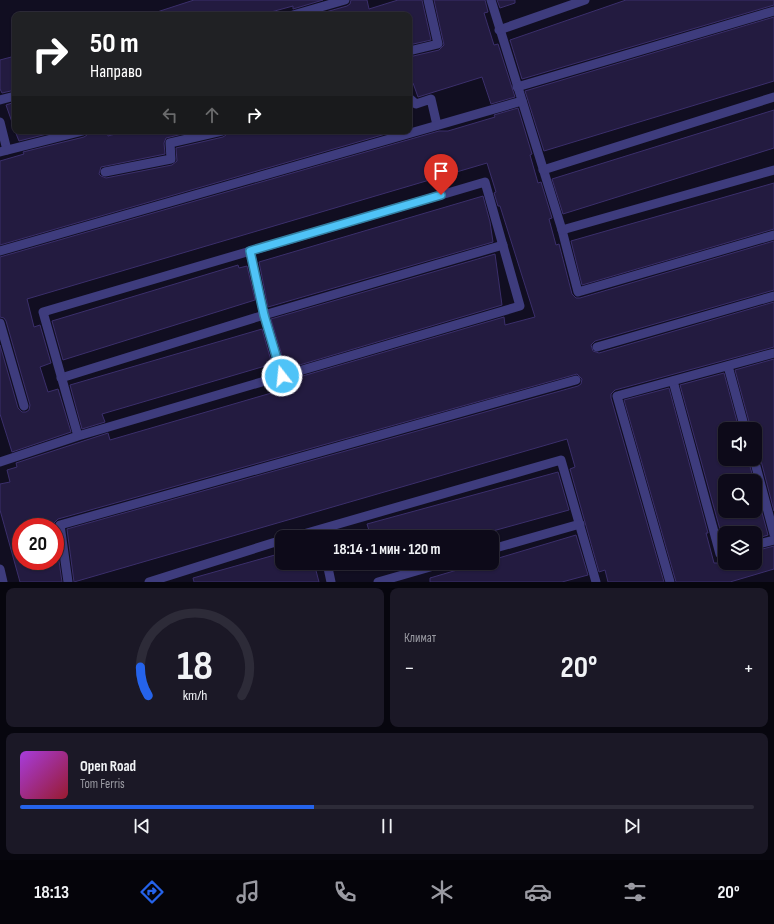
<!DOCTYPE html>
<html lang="ru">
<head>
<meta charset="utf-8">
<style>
	body { margin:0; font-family:"Sofia Sans Condensed",sans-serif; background:#1b1826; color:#f1f3f6; height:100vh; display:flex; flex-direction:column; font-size:15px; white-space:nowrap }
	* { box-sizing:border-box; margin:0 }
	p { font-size:13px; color:#9a9aa2 }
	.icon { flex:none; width:22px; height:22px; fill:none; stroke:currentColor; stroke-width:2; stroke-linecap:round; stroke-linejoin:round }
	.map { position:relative; height:582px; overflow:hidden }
	.drawer { display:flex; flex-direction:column; gap:6px; padding:6px; background:#07060e; flex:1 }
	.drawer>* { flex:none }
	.guide { position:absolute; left:12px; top:12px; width:400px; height:122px; border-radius:8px; box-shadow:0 1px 3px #0004,0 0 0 1px #2d2b38; background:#202124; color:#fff; overflow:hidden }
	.fabs { position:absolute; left:718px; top:422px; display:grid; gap:8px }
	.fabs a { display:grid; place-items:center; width:44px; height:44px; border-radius:8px; background:#0d0a19; box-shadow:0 1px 3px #0004,0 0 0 1px #2d2b38; font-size:20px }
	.speed { position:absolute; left:12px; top:518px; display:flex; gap:8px; font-size:20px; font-weight:700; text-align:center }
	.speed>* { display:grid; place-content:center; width:52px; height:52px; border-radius:50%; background:#0d0a19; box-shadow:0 1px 3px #0004,0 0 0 1px #2d2b38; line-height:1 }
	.speed .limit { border:6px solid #d22; background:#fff; color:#111 }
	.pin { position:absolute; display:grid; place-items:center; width:34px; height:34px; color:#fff; margin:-41px -17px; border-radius:50% 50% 50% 0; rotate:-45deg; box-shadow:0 0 4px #0007 }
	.pin .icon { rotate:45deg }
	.me { position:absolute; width:44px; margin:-22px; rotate:344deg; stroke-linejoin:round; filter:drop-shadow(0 0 3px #0008) }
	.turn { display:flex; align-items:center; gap:14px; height:84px; padding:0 12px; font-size:18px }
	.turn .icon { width:52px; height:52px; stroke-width:2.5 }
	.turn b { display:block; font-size:28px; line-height:34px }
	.lanes { display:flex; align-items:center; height:38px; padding:0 12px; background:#0003; justify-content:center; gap:20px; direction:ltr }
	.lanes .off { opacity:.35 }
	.big { font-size:30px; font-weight:700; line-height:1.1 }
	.drawer .widget { flex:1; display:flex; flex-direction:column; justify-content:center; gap:6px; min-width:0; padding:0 14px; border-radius:8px; background:#1b1826 }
	.drawer .dial { align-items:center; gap:0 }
	.dial svg { height:104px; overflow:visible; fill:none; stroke:#2d2b38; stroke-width:7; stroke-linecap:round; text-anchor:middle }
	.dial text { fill:#f1f3f6; stroke:none }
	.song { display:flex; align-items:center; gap:12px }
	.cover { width:48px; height:48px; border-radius:6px; background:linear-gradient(135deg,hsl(280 70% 55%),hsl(350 70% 35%)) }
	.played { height:4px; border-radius:2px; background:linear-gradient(90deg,#2563eb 40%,#2d2b38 40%) }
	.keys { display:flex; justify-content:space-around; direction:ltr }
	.heat { display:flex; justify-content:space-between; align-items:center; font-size:22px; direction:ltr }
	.drawer .tiles { flex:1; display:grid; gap:6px; grid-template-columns:1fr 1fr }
	.widget:last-child { grid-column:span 2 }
	.trip { position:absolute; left:275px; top:530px; width:224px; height:40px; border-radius:8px; background:#0d0a19; box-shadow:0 1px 3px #0004,0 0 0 1px #2d2b38; font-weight:700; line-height:40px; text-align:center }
	.menu { display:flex; height:64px; justify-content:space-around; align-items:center; background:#05040a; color:#9a9aa2 }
	.menu .icon { width:28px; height:28px }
	.menu .selected { color:#2563eb }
	.menu b { font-size:18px; color:#f1f3f6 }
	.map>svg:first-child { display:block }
	.building { fill:#231b40; stroke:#3b2f6b }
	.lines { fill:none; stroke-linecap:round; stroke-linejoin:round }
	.lane { stroke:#3e3c7d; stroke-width:9 }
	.route-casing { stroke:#337fa1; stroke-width:10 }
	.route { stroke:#4fc3f7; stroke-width:7 }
</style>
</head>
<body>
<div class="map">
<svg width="774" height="582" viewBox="0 0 774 582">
	<rect width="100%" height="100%" fill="#110e21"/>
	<g class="building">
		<path d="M194,0H323L293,9V6L260,15H157V12Z"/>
		<path d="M351,0H367L369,9L398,0H422L431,40L409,45V15H315L347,6L350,4Z"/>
		<path d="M434,0H485L488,12L484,13L494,45L498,44L515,97L491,104L482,77L418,97L413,83L409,84V57L439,50L444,45Z"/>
		<path d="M497,0H515V3L500,8Z"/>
		<path d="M626,0H774V5L522,79L510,40Z"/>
		<path d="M774,17V81L544,151L525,91Z"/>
		<path d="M15,56V90L2,93L0,89V60Z"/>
		<path d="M15,102V125H13L6,105Z"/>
		<path d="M518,108L532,154L530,155L538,183L541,182L552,218L549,219L556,245L559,244L572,294L576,298H580L774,241V290L595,341L591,345L593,351L599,353L774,302V347L615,390L611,394V398L664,582H608L605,570L599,572L570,469L575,467L567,439L74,582L67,529L578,386L581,384L582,379L577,374L58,519L54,523V527H21V561H55V533L62,582H20L0,510V484L10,482L7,470L17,467L16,463L108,433L110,440L292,387L289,380L504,317L505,325L535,317L500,206H498L494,193L496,192L487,163L27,299L34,327L40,325L51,363L40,367L48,392L58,389L71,432L12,452L0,414V345L18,408L22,412H26L29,410L30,405L6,321L4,318L0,317V257L439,131H448L495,117L494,115Z"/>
		<path d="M774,110V148L563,214L552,179Z"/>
		<path d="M15,131H59L19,141Z"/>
		<path d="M89,131H107L108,136L126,131H195L166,138L164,143L165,154L101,167L99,174L101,176L106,178L172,165L177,161L176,148L223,137L226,135L228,131H396L0,245V161L24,154L23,152L84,137L87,135Z"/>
		<path d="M774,183V229L582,285L571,241Z"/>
		<path d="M483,196L490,222L493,242L268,307L259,262Z"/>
		<path d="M495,254L502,305L286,369L271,319Z"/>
		<path d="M238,265L239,268L247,266L255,300L63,360L52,321Z"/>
		<path d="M262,329L272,364L102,414L105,422L82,429L70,385Z"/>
		<path d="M774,359V511L760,457L755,453V429H751L735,370Z"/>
		<path d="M724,373L739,429H725V459H748L754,481H725V511H755V486L768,535L755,539V533H721L680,385Z"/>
		<path d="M669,388L708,533H706L714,563H755V551L774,546V569L730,582H676L624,400Z"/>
		<path d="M558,472L569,510L471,537H371L367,524Z"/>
		<path d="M576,535L588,575L562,582H430V578L481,563H492V560Z"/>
		<path d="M282,553V563H314L319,582H194L193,578Z"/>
	</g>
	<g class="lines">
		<g class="lane">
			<path d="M491,0L562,230L578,292L774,235"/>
			<path d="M293,15L345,0"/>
			<path d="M499,30L585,0"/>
			<path d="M409,51L438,44L428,0"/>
			<path d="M517,87L774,11"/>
			<path d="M409,98L416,104L431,99L437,125"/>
			<path d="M0,100L15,96"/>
			<path d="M0,122L7,150"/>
			<path d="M0,152L83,131"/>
			<path d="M543,170L774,97"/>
			<path d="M105,172L171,159L170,143L222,131"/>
			<path d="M562,230L774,170"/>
			<path d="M0,251L522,101"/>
			<path d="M250,251L264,315L282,376"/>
			<path d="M0,323L24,406"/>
			<path d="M597,347L774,296"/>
			<path d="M728,366L745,429"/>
			<path d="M61,378L264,315L503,245"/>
			<path d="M673,381L720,554L725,552"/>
			<path d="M754,459L774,534"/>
			<path d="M0,462L78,436L520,306L485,182L43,312L78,436"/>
			<path d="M293,537L561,460L596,582"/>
			<path d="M755,545L774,540"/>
			<path d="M492,549L580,524"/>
			<path d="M327,563L331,582"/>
			<path d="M0,569L3,582"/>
			<path d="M68,582L60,525L576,380"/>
			<path d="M149,582L282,540"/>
			<path d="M378,582L444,563"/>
			<path d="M670,582L617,396L774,353"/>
		</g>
	</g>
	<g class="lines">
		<g class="route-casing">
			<path id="route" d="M282,376L264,315L250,251L441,195"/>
		</g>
		<use href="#route" class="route"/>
	</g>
</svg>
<div class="fabs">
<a><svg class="icon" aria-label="sound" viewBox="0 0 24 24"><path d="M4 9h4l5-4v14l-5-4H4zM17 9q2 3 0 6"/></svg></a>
<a><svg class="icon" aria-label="search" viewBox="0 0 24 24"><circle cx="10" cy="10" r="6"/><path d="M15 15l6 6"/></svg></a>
<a><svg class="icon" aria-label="layers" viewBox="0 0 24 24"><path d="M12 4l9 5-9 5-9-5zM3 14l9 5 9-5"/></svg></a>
</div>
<div class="speed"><div class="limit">20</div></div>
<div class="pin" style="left:441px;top:195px;background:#d93025"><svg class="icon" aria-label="arrive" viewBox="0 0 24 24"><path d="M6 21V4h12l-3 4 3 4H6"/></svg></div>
<svg class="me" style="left:282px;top:376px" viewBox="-20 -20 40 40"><circle r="17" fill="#4fc3f7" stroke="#fff" stroke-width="3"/><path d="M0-11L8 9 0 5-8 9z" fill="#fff"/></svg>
<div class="trip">18:14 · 1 мин · 120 m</div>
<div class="guide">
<div class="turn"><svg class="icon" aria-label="right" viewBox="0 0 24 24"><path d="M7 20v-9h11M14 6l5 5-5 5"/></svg><div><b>50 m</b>Направо</div></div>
<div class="lanes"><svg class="icon off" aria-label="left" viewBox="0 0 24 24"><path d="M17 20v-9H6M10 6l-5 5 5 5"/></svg><svg class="icon off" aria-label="ahead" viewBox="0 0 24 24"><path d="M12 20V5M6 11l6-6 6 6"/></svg><svg class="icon" aria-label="right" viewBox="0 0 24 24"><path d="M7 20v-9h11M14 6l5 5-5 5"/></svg></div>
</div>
</div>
<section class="drawer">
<div class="tiles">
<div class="widget dial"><svg viewBox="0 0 100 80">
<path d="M14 69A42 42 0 1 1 86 69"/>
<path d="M14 69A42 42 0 0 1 8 47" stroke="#2563eb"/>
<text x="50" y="56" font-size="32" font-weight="700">18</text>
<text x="50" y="72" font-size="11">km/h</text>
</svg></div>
<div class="widget"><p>Климат</p>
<div class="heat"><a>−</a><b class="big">20°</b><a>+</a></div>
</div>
<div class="widget">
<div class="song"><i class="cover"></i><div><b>Open Road</b><p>Tom Ferris</p></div></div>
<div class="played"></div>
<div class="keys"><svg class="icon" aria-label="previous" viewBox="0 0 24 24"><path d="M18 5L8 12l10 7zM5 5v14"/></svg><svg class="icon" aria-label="pause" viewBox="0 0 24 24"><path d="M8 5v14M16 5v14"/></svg><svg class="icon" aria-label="next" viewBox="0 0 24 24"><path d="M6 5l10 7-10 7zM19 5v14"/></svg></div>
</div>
</div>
</section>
<nav class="menu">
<b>18:13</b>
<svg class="icon selected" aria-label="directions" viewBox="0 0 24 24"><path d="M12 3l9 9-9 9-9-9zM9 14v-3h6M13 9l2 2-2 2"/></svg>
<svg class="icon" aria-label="music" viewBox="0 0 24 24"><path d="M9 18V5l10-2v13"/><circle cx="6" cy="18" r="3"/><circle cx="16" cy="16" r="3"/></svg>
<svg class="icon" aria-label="phone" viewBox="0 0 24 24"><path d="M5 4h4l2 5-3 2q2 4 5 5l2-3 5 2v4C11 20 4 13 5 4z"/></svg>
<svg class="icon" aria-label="climate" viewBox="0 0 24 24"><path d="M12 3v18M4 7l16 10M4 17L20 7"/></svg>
<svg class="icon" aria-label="car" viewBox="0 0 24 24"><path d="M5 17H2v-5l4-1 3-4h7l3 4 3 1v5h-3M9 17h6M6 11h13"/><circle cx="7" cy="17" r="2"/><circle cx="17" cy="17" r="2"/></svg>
<svg class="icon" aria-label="filters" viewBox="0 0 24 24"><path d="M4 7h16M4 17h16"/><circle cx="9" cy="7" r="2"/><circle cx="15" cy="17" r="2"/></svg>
<b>20°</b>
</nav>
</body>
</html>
